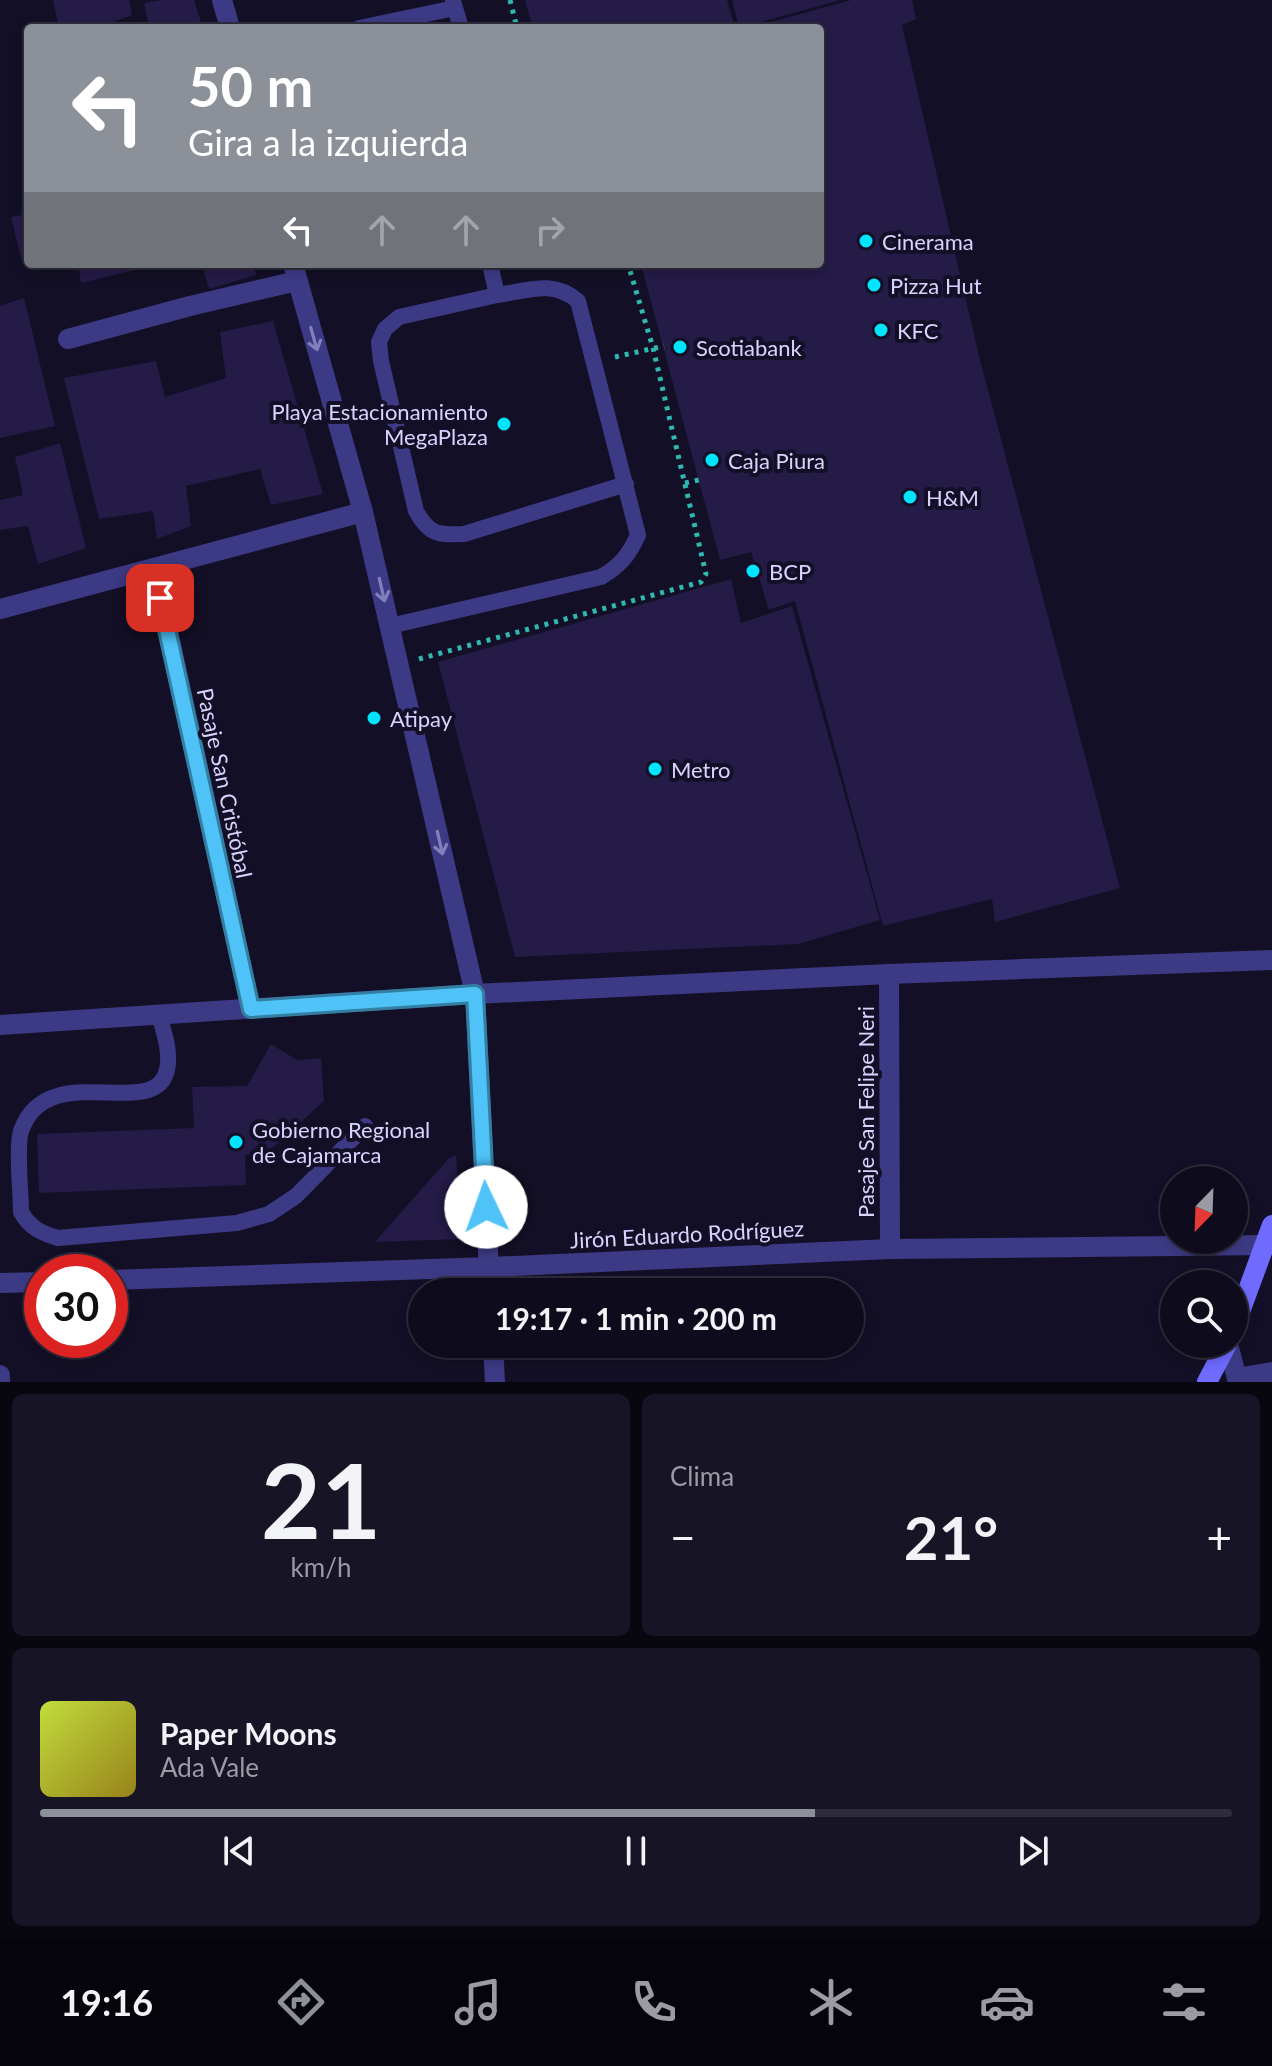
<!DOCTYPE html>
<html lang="es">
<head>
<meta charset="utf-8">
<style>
	body { margin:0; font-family:Lato,sans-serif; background:#171425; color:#f1f3f6; height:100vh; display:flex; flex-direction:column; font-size:30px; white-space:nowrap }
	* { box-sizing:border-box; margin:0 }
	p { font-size:26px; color:#9b9ba3 }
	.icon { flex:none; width:44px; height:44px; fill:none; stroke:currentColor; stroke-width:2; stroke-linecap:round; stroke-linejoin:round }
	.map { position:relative; height:1382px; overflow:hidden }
	.sheet { display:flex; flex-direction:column; gap:12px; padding:12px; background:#08060f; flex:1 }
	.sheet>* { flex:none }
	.guide { position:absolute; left:24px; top:24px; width:800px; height:244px; border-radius:8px; box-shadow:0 4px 12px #0003,0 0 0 2px #2e2b3b; background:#8c9099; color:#fff; overflow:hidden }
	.needle { width:52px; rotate:203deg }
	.buttons { position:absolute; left:1160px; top:1166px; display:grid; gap:16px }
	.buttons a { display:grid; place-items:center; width:88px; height:88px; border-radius:50%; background:#0e0b1c; box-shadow:0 4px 12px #0003,0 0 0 2px #2e2b3b; font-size:40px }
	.speed { position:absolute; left:24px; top:1254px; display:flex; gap:16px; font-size:40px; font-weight:700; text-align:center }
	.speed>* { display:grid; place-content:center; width:104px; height:104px; border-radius:50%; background:#0e0b1c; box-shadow:0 4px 12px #0003,0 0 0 2px #2e2b3b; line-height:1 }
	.speed .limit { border:12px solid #d22; background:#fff; color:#111 }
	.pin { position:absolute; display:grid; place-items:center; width:68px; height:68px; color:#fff; margin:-34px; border-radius:16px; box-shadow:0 4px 12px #0006 }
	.me { position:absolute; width:88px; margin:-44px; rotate:357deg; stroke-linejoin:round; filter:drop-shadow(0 0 6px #0008) }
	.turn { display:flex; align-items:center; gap:28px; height:168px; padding:0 32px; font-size:36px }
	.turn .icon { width:104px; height:104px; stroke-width:2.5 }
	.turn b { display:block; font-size:56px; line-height:68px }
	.lanes { display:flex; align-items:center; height:76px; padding:0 32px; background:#0003; justify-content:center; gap:40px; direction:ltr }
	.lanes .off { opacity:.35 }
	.big { font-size:60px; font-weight:700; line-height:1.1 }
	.sheet .tile { flex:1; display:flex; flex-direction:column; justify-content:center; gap:12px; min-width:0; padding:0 28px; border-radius:12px; background:#171425 }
	.sheet .dial { align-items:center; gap:0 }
	.dial b { font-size:104px; line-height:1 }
	.song { display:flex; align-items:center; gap:24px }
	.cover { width:96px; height:96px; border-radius:12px; background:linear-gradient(135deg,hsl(70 70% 55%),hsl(50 70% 35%)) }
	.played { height:8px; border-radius:4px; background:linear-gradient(90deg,#8c9099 65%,#2e2b3b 65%) }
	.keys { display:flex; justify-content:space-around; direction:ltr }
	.heat { display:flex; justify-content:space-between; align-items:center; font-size:44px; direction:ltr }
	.sheet .tiles { flex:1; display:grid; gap:12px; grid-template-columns:1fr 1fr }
	.tile:last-child { grid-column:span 2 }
	.trip { position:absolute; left:408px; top:1278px; width:456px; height:80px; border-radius:40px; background:#0e0b1c; box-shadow:0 4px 12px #0003,0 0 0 2px #2e2b3b; font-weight:700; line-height:80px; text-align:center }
	.menu { display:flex; height:128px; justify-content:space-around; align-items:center; background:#06040b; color:#9b9ba3 }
	.menu .icon { width:56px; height:56px }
	.menu .active { color:#8c9099 }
	.menu b { font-size:36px; color:#f1f3f6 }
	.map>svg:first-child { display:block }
	.building { fill:#241b47 }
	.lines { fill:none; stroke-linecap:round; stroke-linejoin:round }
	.path { stroke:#2fb8b0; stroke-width:5; stroke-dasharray:4 6; stroke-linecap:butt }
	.lane { stroke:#3d3a85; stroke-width:16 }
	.street { stroke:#3d3a85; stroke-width:20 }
	.secondary { stroke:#6f6bff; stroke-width:20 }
	.oneway { stroke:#837fbc }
	.route-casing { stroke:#337fa1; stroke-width:20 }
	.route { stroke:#4fc3f7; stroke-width:14 }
	.poi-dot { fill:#00e5ff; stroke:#130f26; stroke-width:3 }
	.labels { text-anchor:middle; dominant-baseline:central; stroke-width:8; stroke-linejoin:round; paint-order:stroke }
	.poi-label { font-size:22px; fill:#d9d4ff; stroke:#130f26; text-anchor:start }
	.street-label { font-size:22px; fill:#d9d4ff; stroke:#130f26 }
</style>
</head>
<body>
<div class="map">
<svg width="1272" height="1382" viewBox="0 0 1272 1382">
	<rect width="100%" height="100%" fill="#130f26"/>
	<g class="building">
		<path d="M53,0H129L132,15L97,28H59Z"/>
		<path d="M162,0H194L203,28H149L144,3Z"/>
		<path d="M525,0H727L735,28H533Z"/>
		<path d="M732,0H837V1L739,28Z"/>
		<path d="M851,0H912L916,19L902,25L979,356L1120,888L995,922L992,899L883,926L795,601L769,610L751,552L720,560L641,264H820V28L753,27Z"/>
		<path d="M28,214V257L21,258L11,217Z"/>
		<path d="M78,264H155L156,265L81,283Z"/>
		<path d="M202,264H253L256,275L209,289Z"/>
		<path d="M24,298L55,426L0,438V306Z"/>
		<path d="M273,321L323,494L271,505L260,469L186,486L191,526L157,539L153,511L99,519L64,378L156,361L165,397L226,378L220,332Z"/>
		<path d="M60,443L86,548L38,564L28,526L0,530V500L23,495L15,457Z"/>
		<path d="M731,579L741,623L792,606L880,920L798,944L515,957L438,662Z"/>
		<path d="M271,1044L297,1060L321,1058L324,1101L266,1154L245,1155L246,1185L39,1193L37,1134L194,1128L192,1087L247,1086Z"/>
		<path d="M456,1155L461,1239L375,1242L449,1158Z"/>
	</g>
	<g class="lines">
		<g class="path">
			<path d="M510,0L517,28"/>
			<path d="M615,357L664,346"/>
			<path d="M685,483L699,480"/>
			<path d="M419,659L701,582L706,574L653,348L628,264"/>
		</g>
		<g class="lane">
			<path d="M453,1L461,28"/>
			<path d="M359,28L455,8"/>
			<path d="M497,295L399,317L385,329L379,342L381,361L416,511C429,535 438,535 464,534L626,484"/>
			<path d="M390,626L601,577C620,566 629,555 638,535L578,301C552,279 528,291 497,295L490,264"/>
			<path d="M159,1015C164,1032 171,1052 167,1070C155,1123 47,1056 21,1131C16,1146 21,1194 21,1212C30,1228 41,1233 58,1238L237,1223L269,1214L296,1196L365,1126"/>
		</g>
		<g class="street">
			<path d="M222,0L230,28"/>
			<path d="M293,264L363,512L475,994L490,1292"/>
			<path d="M68,339L190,306L297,281"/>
			<path d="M154,568L251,1009"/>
			<path d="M0,609L363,512"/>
			<path d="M889,974L890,1249"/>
			<path d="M0,1025L475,994L889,974L1272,960"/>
			<path d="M110,1280L489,1267L890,1249L1267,1245"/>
			<path d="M0,1283L42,1282"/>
			<path d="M493,1344L495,1382"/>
			<path d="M1228,1344L1238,1382"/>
			<path d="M0,1375V1382"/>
			<path d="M1237,1378L1272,1372"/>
		</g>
		<g class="secondary">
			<path d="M1234,1328L1272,1225"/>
			<path d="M1207,1382L1227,1344"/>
		</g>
	</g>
	<defs><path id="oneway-shaft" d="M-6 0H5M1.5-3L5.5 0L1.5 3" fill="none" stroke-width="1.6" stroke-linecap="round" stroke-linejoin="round" transform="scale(2)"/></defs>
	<g class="oneway">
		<use href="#oneway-shaft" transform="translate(314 339) rotate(74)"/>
		<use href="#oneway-shaft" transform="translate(382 590) rotate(77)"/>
		<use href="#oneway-shaft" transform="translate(440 843) rotate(77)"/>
	</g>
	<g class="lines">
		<g class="route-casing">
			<path id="route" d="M160,598L251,1009L475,994L486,1207"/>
		</g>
		<use href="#route" class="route"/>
	</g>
	<g class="poi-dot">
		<circle cx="866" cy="241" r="8"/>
		<circle cx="874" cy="285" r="8"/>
		<circle cx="881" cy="330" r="8"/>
		<circle cx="680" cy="347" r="8"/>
		<circle cx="504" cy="424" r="8"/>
		<circle cx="712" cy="460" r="8"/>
		<circle cx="910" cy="497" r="8"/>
		<circle cx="753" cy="571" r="8"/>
		<circle cx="374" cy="718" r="8"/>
		<circle cx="655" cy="769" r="8"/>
		<circle cx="236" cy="1142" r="8"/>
	</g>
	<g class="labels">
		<g class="poi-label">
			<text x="882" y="241">Cinerama</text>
			<text x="890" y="285">Pizza Hut</text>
			<text x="897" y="330">KFC</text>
			<text x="696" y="347">Scotiabank</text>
			<text x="488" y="411" text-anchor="end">Playa Estacionamiento<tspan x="488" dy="25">MegaPlaza</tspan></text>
			<text x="728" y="460">Caja Piura</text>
			<text x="926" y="497">H&amp;M</text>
			<text x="769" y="571">BCP</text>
			<text x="390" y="718">Atipay</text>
			<text x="671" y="769">Metro</text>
			<text x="252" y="1129">Gobierno Regional<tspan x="252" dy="25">de Cajamarca</tspan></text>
		</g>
		<g class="street-label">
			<text transform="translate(225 783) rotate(78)">Pasaje San Cristóbal</text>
			<text transform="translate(865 1112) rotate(-90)">Pasaje San Felipe Neri</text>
			<text transform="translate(687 1234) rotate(-3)">Jirón Eduardo Rodríguez</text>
		</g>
	</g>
</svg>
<div class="buttons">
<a><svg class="needle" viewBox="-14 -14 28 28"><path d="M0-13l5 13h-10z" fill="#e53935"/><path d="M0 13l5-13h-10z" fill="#9b9ba3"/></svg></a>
<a><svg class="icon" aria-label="search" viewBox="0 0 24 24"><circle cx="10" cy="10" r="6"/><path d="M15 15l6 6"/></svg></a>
</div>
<div class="speed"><div class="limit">30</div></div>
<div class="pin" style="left:160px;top:598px;background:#d93025"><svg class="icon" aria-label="arrive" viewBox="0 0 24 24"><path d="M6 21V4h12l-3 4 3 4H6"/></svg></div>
<svg class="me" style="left:486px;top:1207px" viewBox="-20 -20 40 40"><circle r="19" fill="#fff"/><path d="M0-13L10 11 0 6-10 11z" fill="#4fc3f7"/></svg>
<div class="trip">19:17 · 1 min · 200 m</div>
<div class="guide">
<div class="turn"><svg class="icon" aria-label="left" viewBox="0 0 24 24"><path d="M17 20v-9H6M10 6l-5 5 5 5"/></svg><div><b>50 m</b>Gira a la izquierda</div></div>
<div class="lanes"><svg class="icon" aria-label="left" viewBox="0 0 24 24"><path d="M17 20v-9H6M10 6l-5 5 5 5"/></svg><svg class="icon off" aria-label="ahead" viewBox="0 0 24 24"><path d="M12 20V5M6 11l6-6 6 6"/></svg><svg class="icon off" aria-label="ahead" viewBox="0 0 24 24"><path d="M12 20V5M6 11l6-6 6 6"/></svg><svg class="icon off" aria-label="right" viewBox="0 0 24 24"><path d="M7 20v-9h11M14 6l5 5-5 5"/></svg></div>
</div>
</div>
<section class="sheet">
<div class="tiles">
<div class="tile dial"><b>21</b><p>km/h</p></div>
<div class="tile"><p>Clima</p>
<div class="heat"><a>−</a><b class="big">21°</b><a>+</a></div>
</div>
<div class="tile">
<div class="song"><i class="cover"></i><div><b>Paper Moons</b><p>Ada Vale</p></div></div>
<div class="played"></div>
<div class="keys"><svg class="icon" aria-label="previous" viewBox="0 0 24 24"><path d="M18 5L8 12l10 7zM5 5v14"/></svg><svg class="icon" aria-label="pause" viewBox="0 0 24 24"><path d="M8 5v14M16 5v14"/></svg><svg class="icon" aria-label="next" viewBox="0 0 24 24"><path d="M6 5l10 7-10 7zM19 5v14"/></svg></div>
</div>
</div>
</section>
<nav class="menu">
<b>19:16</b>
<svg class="icon active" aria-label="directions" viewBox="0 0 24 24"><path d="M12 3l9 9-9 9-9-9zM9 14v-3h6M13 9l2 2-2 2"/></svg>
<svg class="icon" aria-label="music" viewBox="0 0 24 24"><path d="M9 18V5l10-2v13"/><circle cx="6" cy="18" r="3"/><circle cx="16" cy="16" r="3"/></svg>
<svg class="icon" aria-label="phone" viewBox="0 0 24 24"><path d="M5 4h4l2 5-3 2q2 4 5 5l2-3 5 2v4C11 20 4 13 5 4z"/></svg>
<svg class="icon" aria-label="climate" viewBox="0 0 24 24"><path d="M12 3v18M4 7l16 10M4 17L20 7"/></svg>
<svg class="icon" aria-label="car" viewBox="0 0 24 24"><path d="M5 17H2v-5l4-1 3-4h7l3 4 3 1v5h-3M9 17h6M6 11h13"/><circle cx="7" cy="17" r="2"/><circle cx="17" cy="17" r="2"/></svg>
<svg class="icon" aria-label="filters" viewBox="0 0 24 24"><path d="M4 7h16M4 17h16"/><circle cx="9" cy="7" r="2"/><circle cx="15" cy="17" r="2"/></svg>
</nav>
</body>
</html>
